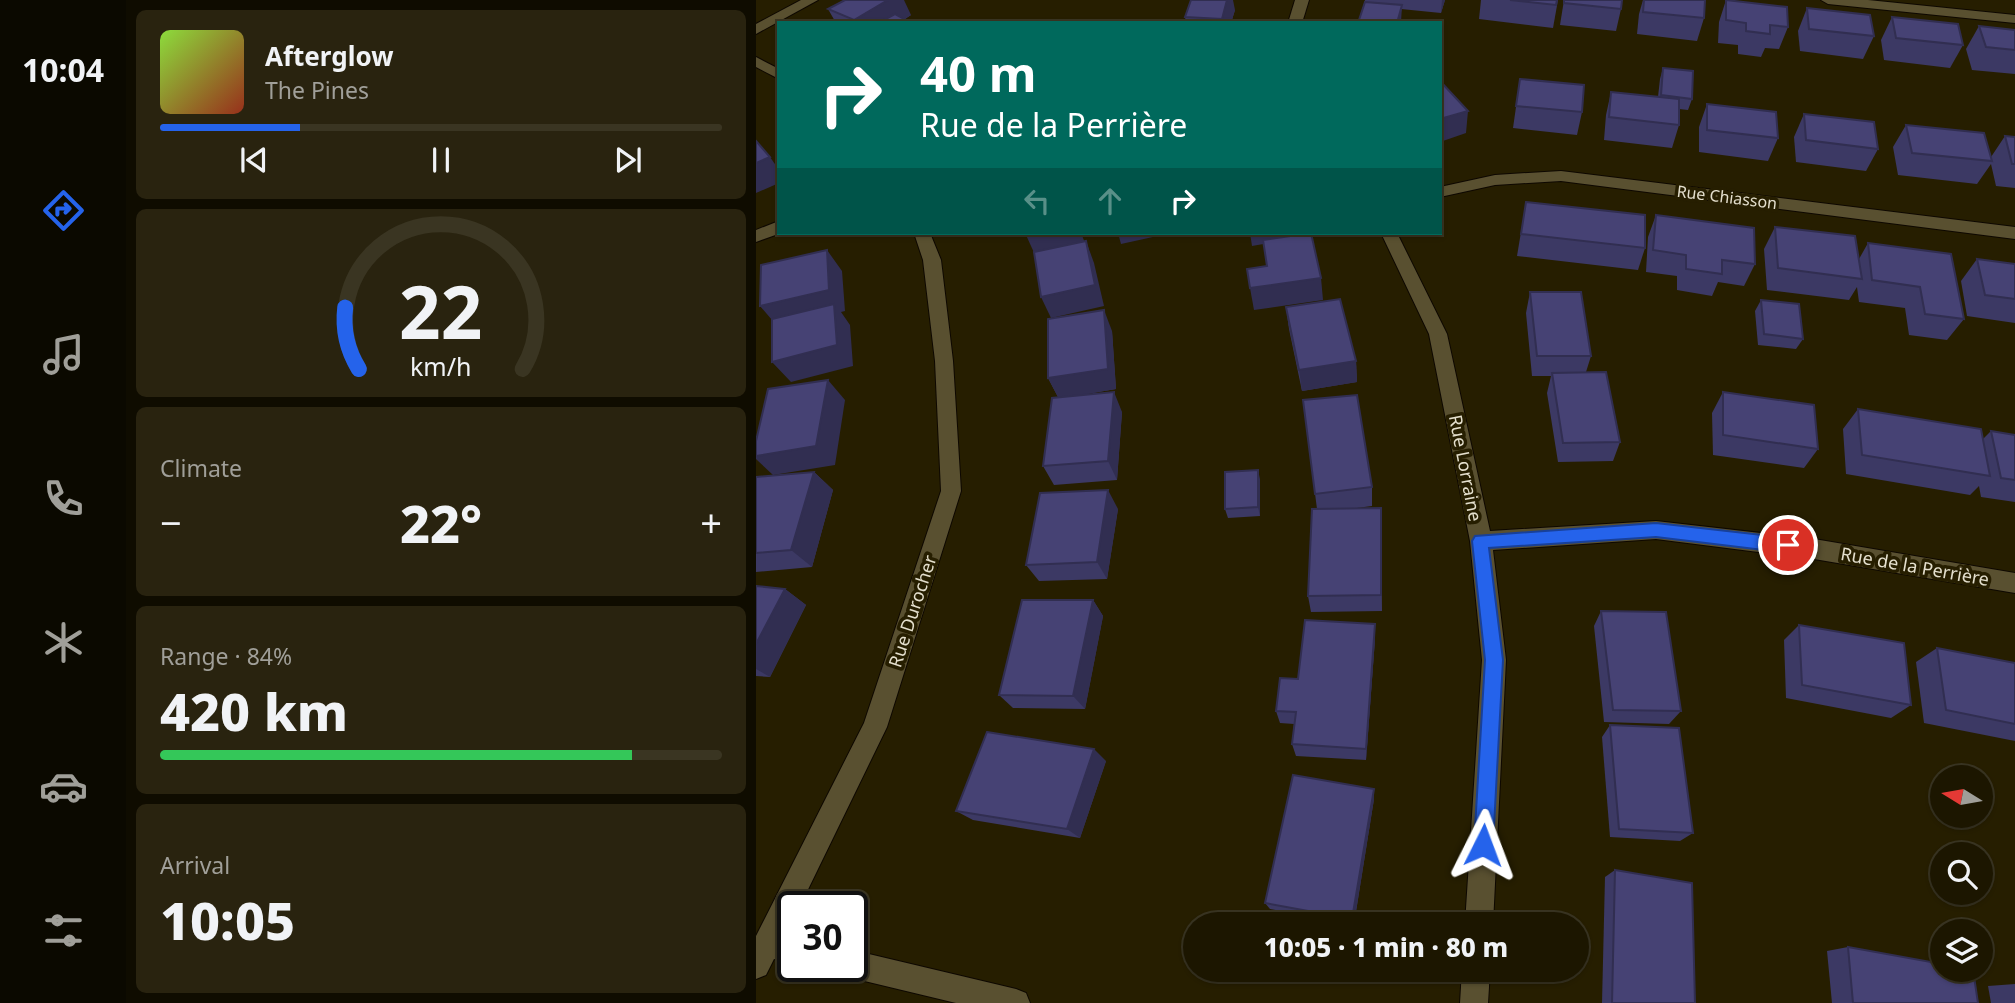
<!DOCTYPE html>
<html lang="en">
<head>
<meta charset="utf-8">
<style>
	body { margin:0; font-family:"Noto Sans",sans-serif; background:#29230f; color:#f1f3f6; height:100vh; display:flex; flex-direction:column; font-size:26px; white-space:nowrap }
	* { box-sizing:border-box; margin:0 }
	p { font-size:23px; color:#a09f99 }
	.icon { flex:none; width:38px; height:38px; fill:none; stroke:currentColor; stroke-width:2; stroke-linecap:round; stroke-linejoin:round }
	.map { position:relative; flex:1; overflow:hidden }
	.sheet { display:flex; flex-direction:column; gap:10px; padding:10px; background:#0f0c00; width:630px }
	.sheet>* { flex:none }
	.top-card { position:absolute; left:21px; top:21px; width:665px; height:214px; border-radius:0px; box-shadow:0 2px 5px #0004,0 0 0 2px #3a3522; background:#00695c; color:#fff; overflow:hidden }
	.needle { width:46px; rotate:281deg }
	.buttons { position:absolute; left:1174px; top:765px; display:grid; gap:14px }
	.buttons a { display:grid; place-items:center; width:63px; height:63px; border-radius:50%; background:#1c1600; box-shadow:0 2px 5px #0004,0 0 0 2px #3a3522; font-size:35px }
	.speed { position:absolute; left:21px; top:891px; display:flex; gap:14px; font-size:35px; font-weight:700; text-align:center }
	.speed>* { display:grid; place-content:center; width:91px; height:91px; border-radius:50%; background:#1c1600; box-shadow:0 2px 5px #0004,0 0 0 2px #3a3522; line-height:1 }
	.speed .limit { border:4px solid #111; border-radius:10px; background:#fff; color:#111 }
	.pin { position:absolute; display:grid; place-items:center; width:60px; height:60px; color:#fff; margin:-30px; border:4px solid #fff; border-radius:50%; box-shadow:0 2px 7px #0007 }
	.me { position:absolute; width:77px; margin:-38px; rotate:3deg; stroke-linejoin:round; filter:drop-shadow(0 0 5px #0008) }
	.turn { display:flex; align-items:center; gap:24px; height:147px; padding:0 28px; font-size:32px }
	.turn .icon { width:91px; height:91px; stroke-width:2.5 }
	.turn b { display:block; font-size:49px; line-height:60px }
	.lanes { display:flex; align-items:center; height:66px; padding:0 28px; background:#0003; justify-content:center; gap:35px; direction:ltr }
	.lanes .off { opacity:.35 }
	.big { font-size:52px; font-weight:800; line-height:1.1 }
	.sheet .tile { flex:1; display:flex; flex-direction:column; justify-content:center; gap:10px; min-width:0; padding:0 24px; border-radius:10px; background:#29230f }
	.sheet .dial { align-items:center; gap:0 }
	.dial svg { height:182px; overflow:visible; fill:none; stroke:#3a3522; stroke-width:7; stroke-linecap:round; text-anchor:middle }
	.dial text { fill:#f1f3f6; stroke:none }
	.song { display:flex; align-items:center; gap:21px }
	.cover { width:84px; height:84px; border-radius:10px; background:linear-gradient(135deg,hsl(90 70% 55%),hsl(10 70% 35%)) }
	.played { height:7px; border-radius:4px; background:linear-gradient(90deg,#2563eb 25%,#3a3522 25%) }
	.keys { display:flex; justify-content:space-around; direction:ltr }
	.heat { display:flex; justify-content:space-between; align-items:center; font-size:38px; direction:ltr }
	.charge { height:10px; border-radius:5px; background:linear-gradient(90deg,#34c759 84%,#3a3522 0) }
	.trip { position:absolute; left:427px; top:912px; width:406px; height:70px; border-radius:35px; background:#1c1600; box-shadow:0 2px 5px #0004,0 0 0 2px #3a3522; font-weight:800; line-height:70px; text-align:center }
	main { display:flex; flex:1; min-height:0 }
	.dock { display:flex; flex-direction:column; width:126px; justify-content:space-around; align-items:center; background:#0b0900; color:#a09f99 }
	.dock .icon { width:49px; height:49px }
	.dock .on { color:#2563eb }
	.dock b { font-size:32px; color:#f1f3f6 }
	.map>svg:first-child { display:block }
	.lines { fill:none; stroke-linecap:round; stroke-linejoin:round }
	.street-casing { stroke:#0e0800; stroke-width:2 }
	.street { fill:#595030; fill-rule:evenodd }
	.wall { fill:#3c3964 }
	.shaded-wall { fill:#312e51 }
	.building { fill:#464274; stroke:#312e51; stroke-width:2 }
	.route { fill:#2563eb; stroke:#184099; stroke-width:2 }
	.labels { text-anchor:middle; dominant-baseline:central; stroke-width:7; stroke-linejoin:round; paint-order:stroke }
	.far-street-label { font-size:16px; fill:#e4dfcd; stroke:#261e00 }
	.street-label { font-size:18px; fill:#e4dfcd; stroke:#261e00 }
</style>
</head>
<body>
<main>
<nav class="dock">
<b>10:04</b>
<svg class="icon on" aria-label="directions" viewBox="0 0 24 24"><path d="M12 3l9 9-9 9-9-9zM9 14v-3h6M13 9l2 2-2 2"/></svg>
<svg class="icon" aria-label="music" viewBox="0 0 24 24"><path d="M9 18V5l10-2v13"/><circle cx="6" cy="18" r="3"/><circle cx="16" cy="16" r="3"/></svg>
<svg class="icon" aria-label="phone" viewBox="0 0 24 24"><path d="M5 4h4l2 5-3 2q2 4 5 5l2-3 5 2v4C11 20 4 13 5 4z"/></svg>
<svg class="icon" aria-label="climate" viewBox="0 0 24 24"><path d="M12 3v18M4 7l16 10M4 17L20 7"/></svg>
<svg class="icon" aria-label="car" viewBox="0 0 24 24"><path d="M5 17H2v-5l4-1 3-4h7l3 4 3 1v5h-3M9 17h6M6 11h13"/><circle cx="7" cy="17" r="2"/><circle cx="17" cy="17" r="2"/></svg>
<svg class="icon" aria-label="filters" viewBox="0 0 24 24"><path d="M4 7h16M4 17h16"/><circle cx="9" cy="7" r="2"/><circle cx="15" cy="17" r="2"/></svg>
</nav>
<section class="sheet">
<div class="tile">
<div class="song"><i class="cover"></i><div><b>Afterglow</b><p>The Pines</p></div></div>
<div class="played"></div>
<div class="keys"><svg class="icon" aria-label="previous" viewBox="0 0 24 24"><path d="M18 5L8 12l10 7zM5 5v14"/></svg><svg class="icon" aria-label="pause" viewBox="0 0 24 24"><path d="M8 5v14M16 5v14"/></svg><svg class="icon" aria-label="next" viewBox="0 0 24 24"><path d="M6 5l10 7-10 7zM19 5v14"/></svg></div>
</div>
<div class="tile dial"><svg viewBox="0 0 100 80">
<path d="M14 69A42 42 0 1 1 86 69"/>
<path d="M14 69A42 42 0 0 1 8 42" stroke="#2563eb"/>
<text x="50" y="56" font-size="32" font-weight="700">22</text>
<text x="50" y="72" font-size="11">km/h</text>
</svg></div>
<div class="tile"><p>Climate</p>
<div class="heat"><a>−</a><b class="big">22°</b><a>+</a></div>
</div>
<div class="tile"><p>Range · 84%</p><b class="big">420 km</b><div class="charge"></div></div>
<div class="tile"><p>Arrival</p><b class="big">10:05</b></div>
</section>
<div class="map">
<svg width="1259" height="1003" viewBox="0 0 1259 1003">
	<rect width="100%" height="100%" fill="#261e00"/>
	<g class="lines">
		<g class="street-casing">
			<g id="street">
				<path d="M45,0H62L0,34V24Z"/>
				<path d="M539,0H553L546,23H532Z"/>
				<path d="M1065,0H1112L1259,15V23L1072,4Z"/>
				<path d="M0,57L23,69V79L0,67Z"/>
				<path d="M805,171L1259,227V239L805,181L739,185L684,197V187L739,175Z"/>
				<path d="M23,221L25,233L0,242V230Z"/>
				<path d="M158,233H174L185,260L197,361L205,491L131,727L44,906H37V920L30,934L37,936V964L18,959L10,975L0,979V936L108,723L185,491L179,361L167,260Z"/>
				<path d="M625,233H641L691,334L734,531L900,521L1058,539L1259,573V593L1058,559L900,539L737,550L750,660L737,924H709L726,660L714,541L673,334Z"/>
				<path d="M96,950L260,989L270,993L274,1003H200L96,978L86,974L83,966H96Z"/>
				<path d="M706,970H734L732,1003H704Z"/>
			</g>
		</g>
		<use href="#street" class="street"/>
	</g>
	<g class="wall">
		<path d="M609,0H689L685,13L645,9V23H602Z"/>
		<path d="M725,0H802L797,28L723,19Z"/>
		<path d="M808,0L865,9L860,31L804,25Z"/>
		<path d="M887,0H949L948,18L941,41L881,34L883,14Z"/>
		<path d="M970,0L1032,27L1023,49L1009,48L1005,57L982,54V45L962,43L963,22Z"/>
		<path d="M1051,8L1118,36L1107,59L1044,51L1042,31Z"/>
		<path d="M72,9L155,15L149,19L156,23H80Z"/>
		<path d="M479,10L475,23H430L429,17Z"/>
		<path d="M1136,17L1207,45L1194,68L1128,60L1125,40Z"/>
		<path d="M1223,26L1259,30V74L1216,70L1210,49Z"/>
		<path d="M907,68L936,99L932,110L923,109V125L916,148L848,140L850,115L855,92L902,97L904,79Z"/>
		<path d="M764,79L826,112L821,135L757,128Z"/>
		<path d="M951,104L1022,138L1012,161L943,152V127Z"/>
		<path d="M1048,114L1122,149L1110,171L1040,162L1038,137Z"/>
		<path d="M1150,125L1235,157L1249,136L1259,137V188L1240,186L1235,164L1221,184L1142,175L1137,147Z"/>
		<path d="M770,202L889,248L882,270L761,256Z"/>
		<path d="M900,215L999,264L988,286L962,282L956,296L921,290V276L890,272L892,237Z"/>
		<path d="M1019,227L1103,259L1112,243L1208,319L1191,340L1153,335L1149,308L1103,302L1101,287L1093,300L1011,290L1008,249Z"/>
		<path d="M1221,259L1259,264V323L1211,316L1205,281Z"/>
		<path d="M774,292L835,356L830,372L864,442L857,461L802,462L791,393L795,376H776L770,313Z"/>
		<path d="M1005,300L1047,339L1040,349L1002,345L999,311Z"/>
		<path d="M530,307L600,361L601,382L546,391L533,329Z"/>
		<path d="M356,331L360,389L324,395L366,412L361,480L298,485L287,466L302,397L292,378Z"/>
		<path d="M967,392L1062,449L1048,468L957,455L956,413Z"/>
		<path d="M547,400L616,487V506L593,509L625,508L626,611L555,612L552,596L561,509Z"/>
		<path d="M1102,409L1227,439L1235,431L1259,435V502L1225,497L1223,486L1214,495L1090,474L1087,429Z"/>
		<path d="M58,472L77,490L56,567L0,572V477Z"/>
		<path d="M504,479V516L472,518L469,509Z"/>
		<path d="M362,509L351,579L283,581L270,565Z"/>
		<path d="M0,586L29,589L50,605L14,677L0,676Z"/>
		<path d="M337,600L347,616L329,709L257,708L243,695Z"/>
		<path d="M845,611L925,711L913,724L848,722L838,626Z"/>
		<path d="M1043,625L1155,705L1135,718L1030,698L1028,640Z"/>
		<path d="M619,639L610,760L540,756L536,744L538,724L524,723L520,711L542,679Z"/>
		<path d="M1181,648L1259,663V741L1168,723L1160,662Z"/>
		<path d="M854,725L937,833L924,841L854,837L846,737Z"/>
		<path d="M350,761L324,838L217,820L200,811Z"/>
		<path d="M618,789V799L598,924L514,909L509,903Z"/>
		<path d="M859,870L939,1003H846L849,877Z"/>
		<path d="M1092,947L1222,1003H1076L1071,951Z"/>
		<path d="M1259,984V1003H1235L1232,986Z"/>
	</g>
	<g class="shaded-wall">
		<path d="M132,0H148L155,15L142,23H99L98,20Z"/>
		<path d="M471,0H477L479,10L475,23H467L466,19Z"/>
		<path d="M686,0H689L685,13Z"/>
		<path d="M646,5L645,23H641Z"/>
		<path d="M712,111L710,133L684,142V119Z"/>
		<path d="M14,157L23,170V183L0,193V163Z"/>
		<path d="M280,233H325L329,243L280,257L270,235Z"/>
		<path d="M362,233H405L406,235L365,244Z"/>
		<path d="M494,233H546V237L496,246Z"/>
		<path d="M330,241L338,263L348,306L295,318L285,297Z"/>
		<path d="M71,250L86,271L89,311L85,312L94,325L97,366L35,382L16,362L22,327L4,306Z"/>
		<path d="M565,278L567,300L498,310L494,288Z"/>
		<path d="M348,310L356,331L360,389L303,399L292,378Z"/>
		<path d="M600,361L601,382L546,391L543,370Z"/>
		<path d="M72,380L89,400L79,465L17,475L0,459V456Z"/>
		<path d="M358,392L366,412L361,480L352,461Z"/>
		<path d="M502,470L504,479V516L502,507Z"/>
		<path d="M58,472L77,490L56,567L35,550Z"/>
		<path d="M352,490L362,509L351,579L341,562Z"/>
		<path d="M29,589L50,605L14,677L0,669V644Z"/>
		<path d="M337,600L347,616L329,709L317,696Z"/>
		<path d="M619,624V639L610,760V749Z"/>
		<path d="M338,749L350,761L324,838L311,829Z"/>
		<path d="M618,789V799L598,924L596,919Z"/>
	</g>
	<g class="building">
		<path d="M89,0H132L98,20L72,9Z"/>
		<path d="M435,0H471L466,19L429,17Z"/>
		<path d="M754,0H801L800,5Z"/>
		<path d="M808,0H866L865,9L808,3Z"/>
		<path d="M888,0H949L948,18L887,12Z"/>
		<path d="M970,0L1031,7L1032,27L1014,25V34L990,31V23L970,20Z"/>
		<path d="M609,2L646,5L641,23H602Z"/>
		<path d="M1051,8L1114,15L1118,36L1053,29Z"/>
		<path d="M139,14L156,23H122Z"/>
		<path d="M1136,17L1202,24L1207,45L1140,38Z"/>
		<path d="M1223,26L1259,30V50L1230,47Z"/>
		<path d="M907,68L937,71L936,99L905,95Z"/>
		<path d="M764,79L828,85L826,112L760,106Z"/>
		<path d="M684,81L712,111L684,119Z"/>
		<path d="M855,92L923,99V125L853,117Z"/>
		<path d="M951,104L1020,112L1022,138L951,130Z"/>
		<path d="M1048,114L1118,122L1122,149L1050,140Z"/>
		<path d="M1150,125L1228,133L1236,161L1156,153Z"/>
		<path d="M1249,136L1259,137V164H1256Z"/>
		<path d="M0,141L14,157L0,163Z"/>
		<path d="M770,202L889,215V248L765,234Z"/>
		<path d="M900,215L998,228L999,264L966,260V274L930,269V255L897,250Z"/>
		<path d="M1019,227L1099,236L1106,279L1022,268Z"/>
		<path d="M555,233L565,278L494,288L491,269L511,266L507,240Z"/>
		<path d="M330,241L339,285L285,297L278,252Z"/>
		<path d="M1112,243L1195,254L1208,319L1169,314L1164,287L1116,280Z"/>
		<path d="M71,250L73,290L4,306L5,265Z"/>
		<path d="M1221,259L1259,264V299L1229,295Z"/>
		<path d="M774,292H825L835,356H781Z"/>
		<path d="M584,299L600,361L543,370L530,307Z"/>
		<path d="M1005,300L1043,304L1047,339L1008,334Z"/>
		<path d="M78,304L81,345L16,362V319Z"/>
		<path d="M348,310L352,369L292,378V319Z"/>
		<path d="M850,372L864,442L807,443L796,373Z"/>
		<path d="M72,380L60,446L0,456V441L12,389Z"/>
		<path d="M358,392L352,461L287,466L296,398Z"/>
		<path d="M967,392L1058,405L1062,449L967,435Z"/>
		<path d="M601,395L616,487L559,494L547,400Z"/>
		<path d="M1102,409L1225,429L1234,476L1106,455Z"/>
		<path d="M1235,431L1259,435V480L1245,478Z"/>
		<path d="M502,470V507L469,509V472Z"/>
		<path d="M58,472L35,550L0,553V477Z"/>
		<path d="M352,490L341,562L270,565L284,493Z"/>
		<path d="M625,508V595L552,596L556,509Z"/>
		<path d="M0,586L29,589L0,644Z"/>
		<path d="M266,600H337L317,696L243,695Z"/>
		<path d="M845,611L910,612L925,711L857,710Z"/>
		<path d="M549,620L619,624L610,749L536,744L540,712L520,711L524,678L542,679Z"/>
		<path d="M1043,625L1148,643L1155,705L1046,685Z"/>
		<path d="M1181,648L1259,663V724L1190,710Z"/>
		<path d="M854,725L923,728L937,833L863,829Z"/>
		<path d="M231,732L338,749L311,829L200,811Z"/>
		<path d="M537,775L618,789L596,919L509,903Z"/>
		<path d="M859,870L936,883L939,1003H856Z"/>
		<path d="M1092,947L1186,964V970H1217L1222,1003H1097Z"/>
	</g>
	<path class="route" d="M900,523L1032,538L1038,540L1040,545L1038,551L1032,553L900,537L733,548L747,660L737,845L735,852L727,855L720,852L718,845L729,660L716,541L719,536Z"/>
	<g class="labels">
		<g class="far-street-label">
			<text transform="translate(971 197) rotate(7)">Rue Chiasson</text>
		</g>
		<g class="street-label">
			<text transform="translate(710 468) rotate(79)">Rue Lorraine</text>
			<text transform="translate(1159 566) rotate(10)">Rue de la Perrière</text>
			<text transform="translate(156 611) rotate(-72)">Rue Durocher</text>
		</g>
	</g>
</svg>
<div class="buttons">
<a><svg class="needle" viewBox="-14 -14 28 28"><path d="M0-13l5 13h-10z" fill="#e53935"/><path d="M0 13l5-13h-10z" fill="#a09f99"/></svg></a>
<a><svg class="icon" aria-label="search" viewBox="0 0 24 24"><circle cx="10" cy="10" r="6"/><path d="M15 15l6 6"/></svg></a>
<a><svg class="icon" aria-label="layers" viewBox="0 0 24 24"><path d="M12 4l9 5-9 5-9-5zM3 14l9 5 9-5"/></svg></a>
</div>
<div class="speed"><div class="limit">30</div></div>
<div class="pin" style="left:1032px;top:545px;background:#d93025"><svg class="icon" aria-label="arrive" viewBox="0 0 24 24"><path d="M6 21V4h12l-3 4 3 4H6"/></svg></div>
<svg class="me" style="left:727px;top:845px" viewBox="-20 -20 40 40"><path d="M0-17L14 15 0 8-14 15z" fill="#2563eb" stroke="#fff" stroke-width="4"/></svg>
<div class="trip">10:05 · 1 min · 80 m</div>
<div class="top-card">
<div class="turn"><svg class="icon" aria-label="right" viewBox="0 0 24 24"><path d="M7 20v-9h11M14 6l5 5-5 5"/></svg><div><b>40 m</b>Rue de la Perrière</div></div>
<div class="lanes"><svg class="icon off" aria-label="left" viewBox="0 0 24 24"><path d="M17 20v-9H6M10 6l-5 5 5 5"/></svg><svg class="icon off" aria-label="ahead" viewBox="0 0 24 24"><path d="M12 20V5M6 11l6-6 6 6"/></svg><svg class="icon" aria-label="right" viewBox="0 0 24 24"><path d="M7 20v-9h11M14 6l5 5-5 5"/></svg></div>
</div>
</div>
</main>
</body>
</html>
